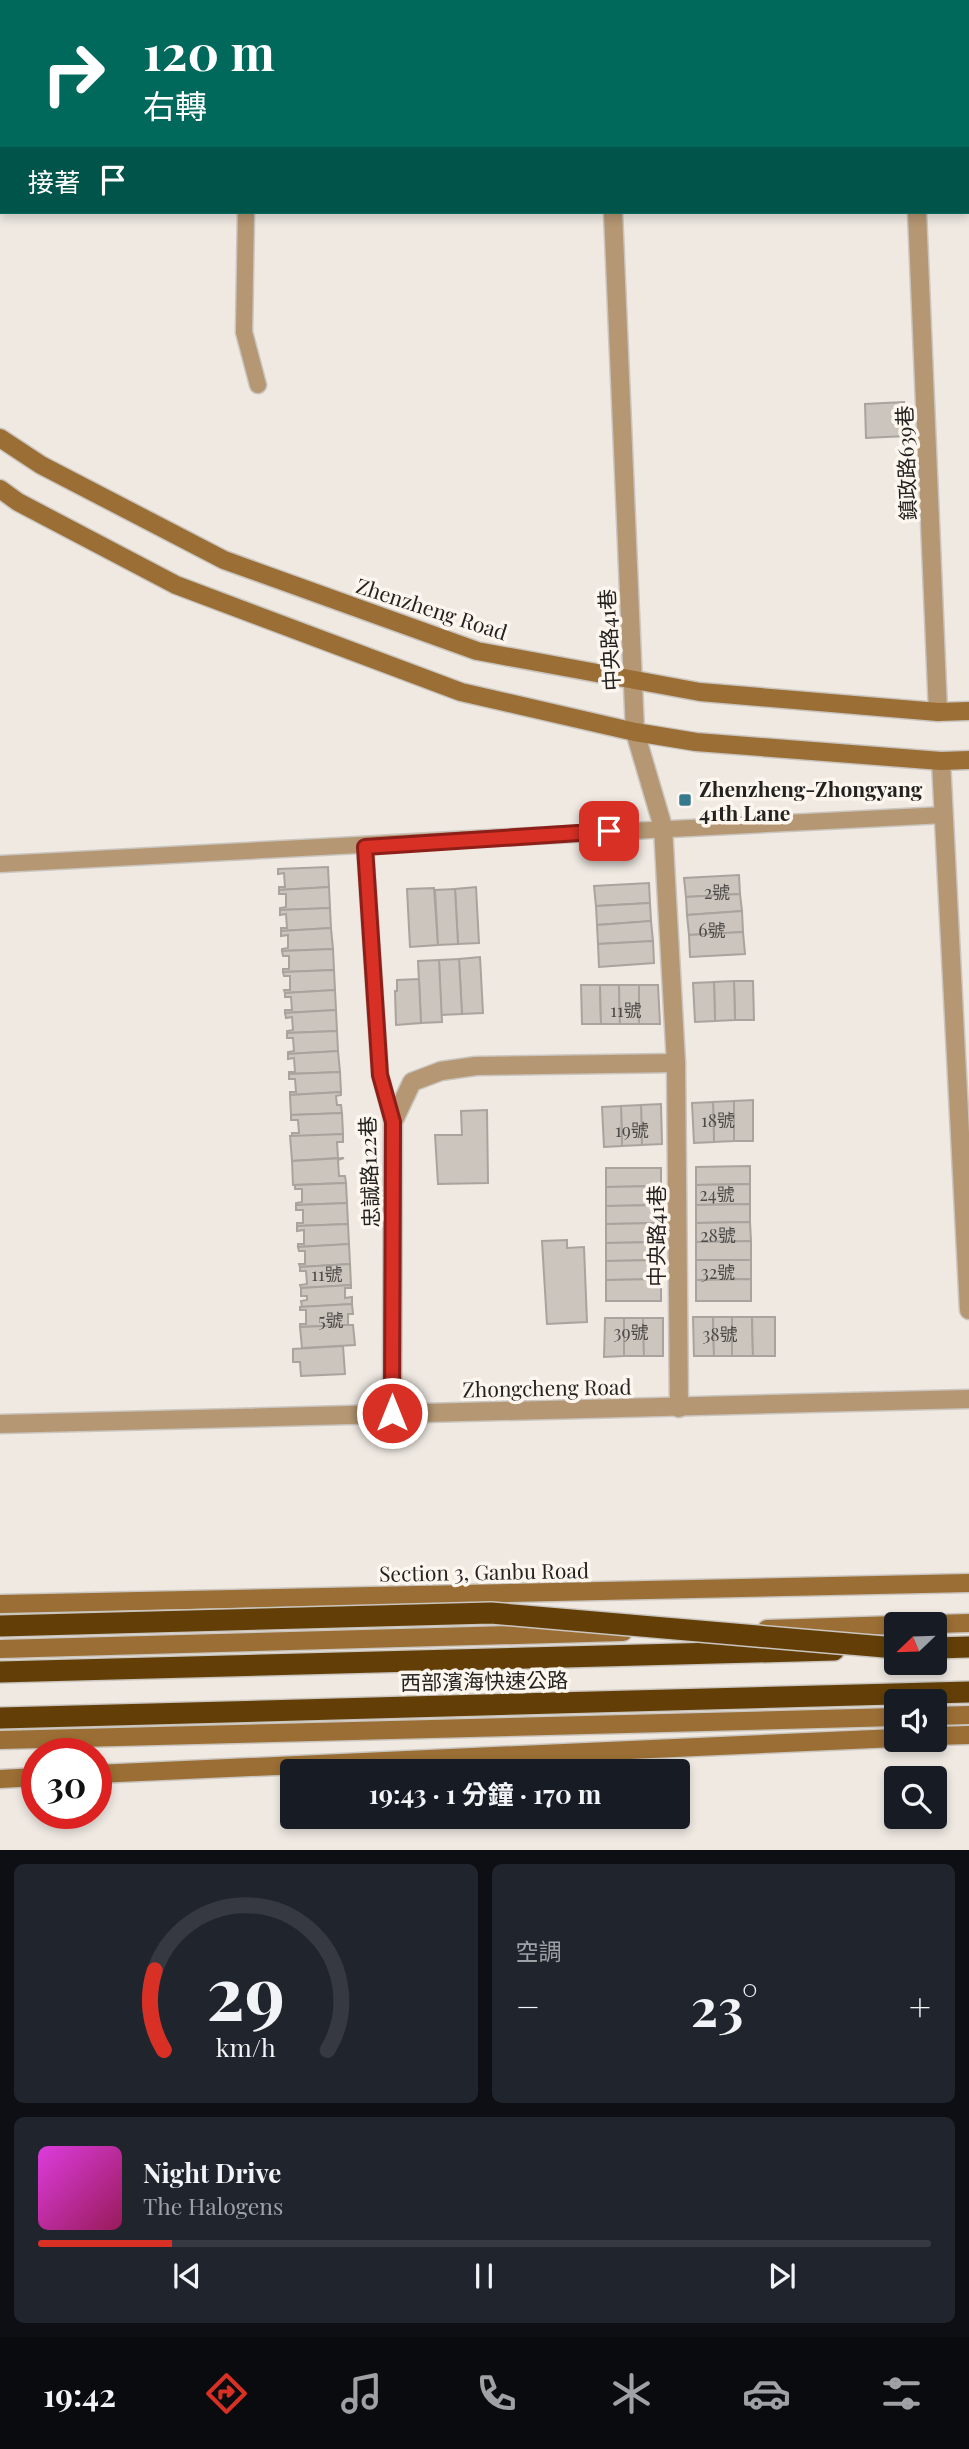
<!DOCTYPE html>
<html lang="zh-TW">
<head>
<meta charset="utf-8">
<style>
	body { margin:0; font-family:"Playfair Display","Noto Sans TC",serif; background:#20242c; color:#f1f3f6; height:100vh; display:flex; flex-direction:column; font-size:26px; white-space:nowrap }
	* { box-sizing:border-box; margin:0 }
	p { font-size:23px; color:#9ea1a6 }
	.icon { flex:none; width:38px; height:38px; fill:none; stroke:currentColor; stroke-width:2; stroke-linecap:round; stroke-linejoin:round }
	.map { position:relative; height:1850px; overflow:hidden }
	.sheet { display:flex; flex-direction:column; gap:14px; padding:14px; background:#0d0f14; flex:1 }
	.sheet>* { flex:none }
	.banner { position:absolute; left:0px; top:0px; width:970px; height:214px; box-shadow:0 4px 10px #0003; background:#00695c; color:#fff; overflow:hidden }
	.needle { width:46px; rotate:247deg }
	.fabs { position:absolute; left:884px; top:1612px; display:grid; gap:14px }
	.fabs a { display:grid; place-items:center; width:63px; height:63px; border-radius:7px; background:#171b24; box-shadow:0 4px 10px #0003; font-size:35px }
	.speed { position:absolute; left:21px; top:1738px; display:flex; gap:14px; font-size:35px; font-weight:700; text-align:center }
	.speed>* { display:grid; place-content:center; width:91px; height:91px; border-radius:50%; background:#171b24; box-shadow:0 4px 10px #0003; line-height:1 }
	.speed .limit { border:10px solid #d22; background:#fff; color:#111 }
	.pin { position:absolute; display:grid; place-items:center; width:60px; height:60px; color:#fff; margin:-30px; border-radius:14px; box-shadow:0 4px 10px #0006 }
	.me { position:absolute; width:77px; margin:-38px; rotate:0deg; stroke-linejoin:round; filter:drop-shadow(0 0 5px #0008) }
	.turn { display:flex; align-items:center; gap:24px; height:147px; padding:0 28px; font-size:32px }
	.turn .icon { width:91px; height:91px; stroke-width:2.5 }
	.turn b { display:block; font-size:49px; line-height:60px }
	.then { display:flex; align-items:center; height:66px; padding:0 28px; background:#0003; gap:14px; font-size:26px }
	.big { font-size:52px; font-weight:700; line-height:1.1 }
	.sheet .tile { flex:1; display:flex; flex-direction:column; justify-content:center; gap:10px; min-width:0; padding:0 24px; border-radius:10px; background:#20242c }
	.sheet .dial { align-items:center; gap:0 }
	.dial svg { height:182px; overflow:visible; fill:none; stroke:#363941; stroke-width:7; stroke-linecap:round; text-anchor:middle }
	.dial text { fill:#f1f3f6; stroke:none }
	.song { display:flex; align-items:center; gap:21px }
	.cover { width:84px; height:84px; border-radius:10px; background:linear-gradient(135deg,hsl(300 70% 55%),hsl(330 70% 35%)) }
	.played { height:7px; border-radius:4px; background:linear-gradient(90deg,#d93025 15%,#363941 15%) }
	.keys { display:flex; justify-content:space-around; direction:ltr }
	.heat { display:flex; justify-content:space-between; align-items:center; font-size:38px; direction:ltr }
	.sheet .tiles { flex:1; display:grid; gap:14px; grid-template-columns:1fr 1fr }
	.tile:last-child { grid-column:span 2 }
	.trip { position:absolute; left:280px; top:1759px; width:410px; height:70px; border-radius:7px; background:#171b24; box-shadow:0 4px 10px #0003; font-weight:700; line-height:70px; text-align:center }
	.dock { display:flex; height:112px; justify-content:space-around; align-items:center; background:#090b0e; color:#9ea1a6 }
	.dock .icon { width:49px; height:49px }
	.dock .on { color:#d93025 }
	.dock b { font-size:32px; color:#f1f3f6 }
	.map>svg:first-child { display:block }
	.building { fill:#cbc5be; stroke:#a9a39d; stroke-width:2 }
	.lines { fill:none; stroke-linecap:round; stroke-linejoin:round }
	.lane-casing { stroke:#cac5bf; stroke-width:19 }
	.street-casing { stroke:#cac5bf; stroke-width:21 }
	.secondary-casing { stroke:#cac5bf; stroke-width:21 }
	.highway-casing { stroke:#cac5bf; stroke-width:24 }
	.lane { stroke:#b59773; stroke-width:16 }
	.street { stroke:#b59773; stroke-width:18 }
	.secondary { stroke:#9a6e34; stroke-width:18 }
	.highway { stroke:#633f07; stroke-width:21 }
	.highway-bridge-casing { stroke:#cac5bf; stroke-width:24; stroke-linecap:butt }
	.highway-bridge { stroke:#633f07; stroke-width:21 }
	.route-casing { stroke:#8d1f18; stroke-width:18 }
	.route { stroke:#d93025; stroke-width:12 }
	.poi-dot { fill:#38788c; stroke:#fcf6ef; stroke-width:2.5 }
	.labels { text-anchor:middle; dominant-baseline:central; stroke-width:7; stroke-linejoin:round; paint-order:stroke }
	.number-label { font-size:18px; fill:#4e4b48 }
	.street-label { font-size:21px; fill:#242220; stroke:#fcf6ef }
	.poi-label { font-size:21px; font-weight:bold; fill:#242220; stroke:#fcf6ef; text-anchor:start }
</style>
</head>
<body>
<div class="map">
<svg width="969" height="1851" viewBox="0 0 969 1851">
	<rect width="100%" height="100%" fill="#efe9e2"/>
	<g class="building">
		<path d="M904,402L906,436L866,438L865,404Z"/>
		<path d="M328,867L329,887L279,890V887H285L284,873L278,874V869Z"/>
		<path d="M739,875L740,894L686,897L684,878Z"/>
		<path d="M649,883L650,903L596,906L594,886Z"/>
		<path d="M329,887L330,908L280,910V908L286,907V894H279V890Z"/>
		<path d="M476,887L479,943L458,944L455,889Z"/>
		<path d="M434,888L438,945L410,947L407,889Z"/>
		<path d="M455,889L458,944L438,945L435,890Z"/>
		<path d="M740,894L742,911L687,915L686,897Z"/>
		<path d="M650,903L651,921L597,925L596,906Z"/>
		<path d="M330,908L331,928L281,931V928H287L286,914L280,915V910Z"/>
		<path d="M742,911L743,932L689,935L687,915Z"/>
		<path d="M651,921L653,941L598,944L597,925Z"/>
		<path d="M331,928L333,949L282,951V949L288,948V935L281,936V931Z"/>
		<path d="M743,932L745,954L690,957L689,935Z"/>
		<path d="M653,941L654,963L599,967L598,944Z"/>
		<path d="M333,949L334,970L283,972V969H289V956H283L282,951Z"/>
		<path d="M480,957L483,1013L462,1014L459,959Z"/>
		<path d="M459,959L462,1014L441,1015L439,960Z"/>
		<path d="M439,960L442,1022L421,1023L418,961Z"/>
		<path d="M334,970L335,990L285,993L284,990H290V976H284L283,972Z"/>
		<path d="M419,979L421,1023L396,1025L395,991H397V980Z"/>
		<path d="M734,981H753L754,1020H735Z"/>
		<path d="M734,981L735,1020L715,1021L714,982Z"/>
		<path d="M714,982L715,1021L695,1022L693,983Z"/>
		<path d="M581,985H600L601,1024H582Z"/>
		<path d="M600,985H619L620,1024H601Z"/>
		<path d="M619,985H639V1024H620Z"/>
		<path d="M639,985H658L660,1024H639Z"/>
		<path d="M335,990L336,1010L285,1013V1010H292L291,997H285V993Z"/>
		<path d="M336,1010L337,1031L287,1033V1031L293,1030L292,1017L286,1018L285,1013Z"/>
		<path d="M337,1031L338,1051L288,1054V1052L294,1051L293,1038H287V1033Z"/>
		<path d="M338,1051L340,1072L289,1074V1072H295L294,1058L288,1059V1054Z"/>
		<path d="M340,1072L341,1092L290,1095V1092H296L295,1079H289V1074Z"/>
		<path d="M341,1092V1095L336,1096L337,1105H341L342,1113L291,1115L290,1095Z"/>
		<path d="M753,1100V1141H734V1101Z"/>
		<path d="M734,1101V1141L714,1142L713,1102Z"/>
		<path d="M713,1102L714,1142L694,1143L692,1103Z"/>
		<path d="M661,1104L662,1144L642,1145L641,1105Z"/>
		<path d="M641,1105L642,1145L622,1146L621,1106Z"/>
		<path d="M621,1106L622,1146L604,1147L602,1107Z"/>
		<path d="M487,1110L488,1183L438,1184L435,1135H462L461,1111Z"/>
		<path d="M342,1113L343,1134L292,1137V1133H299L298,1120H291V1115Z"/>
		<path d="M343,1134V1142H337L338,1158L292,1161L290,1136Z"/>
		<path d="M344,1158L338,1160L339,1176H345L346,1183L293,1185L292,1161Z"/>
		<path d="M750,1166V1184L696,1185V1167Z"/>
		<path d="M606,1168H661V1186L606,1187Z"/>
		<path d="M346,1183L347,1203L296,1205V1203L302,1202V1189H295V1185Z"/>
		<path d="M750,1184V1204L696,1205V1185Z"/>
		<path d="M661,1186V1205L606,1206V1187Z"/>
		<path d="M347,1203L348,1224L297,1226V1223H303V1210H296V1205Z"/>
		<path d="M750,1204V1222L696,1223V1205Z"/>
		<path d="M661,1205V1223L606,1224V1206Z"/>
		<path d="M750,1222L751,1241L696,1242V1223Z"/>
		<path d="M661,1223V1242L606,1243V1224Z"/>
		<path d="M348,1224L349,1244L298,1247V1244H304V1230L297,1231V1226Z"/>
		<path d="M567,1240V1248L584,1247L587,1322L547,1324L542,1241Z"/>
		<path d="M751,1241V1260H696V1242Z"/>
		<path d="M661,1242V1260L606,1261V1243Z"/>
		<path d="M349,1244L350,1264L300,1267L299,1264H305V1251H299L298,1247Z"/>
		<path d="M661,1260V1279L606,1280V1261Z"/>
		<path d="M696,1260H751V1279L696,1280Z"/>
		<path d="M350,1264L351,1285L301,1288L300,1285L307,1284L306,1271H300V1267Z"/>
		<path d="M661,1279V1301H606V1280Z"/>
		<path d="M751,1279V1301H696V1280Z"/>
		<path d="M351,1285V1288H345V1298L352,1297V1304L302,1307L301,1301L307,1300V1296H301V1288Z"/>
		<path d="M352,1304L353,1314H348V1325L300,1327V1324H306V1310H300V1307Z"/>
		<path d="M693,1317H713L714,1356H694Z"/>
		<path d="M713,1317H732V1356H714Z"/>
		<path d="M732,1317H752L753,1356H732Z"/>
		<path d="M752,1317H775V1356H753Z"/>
		<path d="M605,1318H624V1356L604,1357Z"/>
		<path d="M624,1318H643L644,1356H624Z"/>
		<path d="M643,1318H663V1356H644Z"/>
		<path d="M348,1325H353L355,1345L302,1348L300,1327Z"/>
		<path d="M343,1346L345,1374L301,1376L300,1362H293V1349Z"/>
	</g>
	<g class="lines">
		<g class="lane-casing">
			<g id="lane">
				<path d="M390,0V2"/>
				<path d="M42,2V0"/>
				<path d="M0,121H2"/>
				<path d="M246,212L244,332L258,385"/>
				<path d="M365,847L380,1075L393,1122"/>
				<path d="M0,864C315,849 629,829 944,815"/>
			</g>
		</g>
		<g class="street-casing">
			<g id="street">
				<path d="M604,0V2"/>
				<path d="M939,2L940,0"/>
				<path d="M613,212L635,732L663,827L676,1063L679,1408"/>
				<path d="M917,212L938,712"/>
				<path d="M941,761L969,1310"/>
				<path d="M392,1413L393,1122L412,1082L441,1071L476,1066L676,1063"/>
				<path d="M0,1424L969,1399"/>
			</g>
		</g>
		<g class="secondary-casing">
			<g id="secondary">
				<path d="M0,438L41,465L224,560L477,651L700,692L938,712L969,711"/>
				<path d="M0,489L18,502L176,585L461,692L635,732L696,742L941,761L969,760"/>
				<path d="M0,1604L969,1583"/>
				<path d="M934,1624L969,1623"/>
				<path d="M767,1629L896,1625"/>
				<path d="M0,1649L623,1632"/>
				<path d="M934,1716L969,1715"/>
				<path d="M934,1736L969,1735"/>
				<path d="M0,1740L896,1717"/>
				<path d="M96,1774L896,1738"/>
				<path d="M0,1779L37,1777"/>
			</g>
		</g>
		<g class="highway-casing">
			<g id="highway">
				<path d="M934,1648L969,1647"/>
				<path d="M0,1672L834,1650"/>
				<path d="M0,1718L969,1692"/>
			</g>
		</g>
		<use href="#lane" class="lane"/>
		<use href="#street" class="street"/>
		<use href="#secondary" class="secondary"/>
		<use href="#highway" class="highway"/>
		<g class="highway-bridge-casing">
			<path id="highway-bridge" d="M0,1626L491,1613L896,1648"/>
		</g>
		<use href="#highway-bridge" class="highway-bridge"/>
	</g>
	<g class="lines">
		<g class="route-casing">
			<path id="route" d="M392,1413L393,1122L380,1075L365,847L609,831"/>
		</g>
		<use href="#route" class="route"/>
	</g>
	<rect class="poi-dot" x="678" y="793" width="14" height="14" rx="3.5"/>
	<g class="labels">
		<g class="number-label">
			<text x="717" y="892">2號</text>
			<text x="712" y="930">6號</text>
			<text x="626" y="1010">11號</text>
			<text x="718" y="1120">18號</text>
			<text x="632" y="1130">19號</text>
			<text x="717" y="1194">24號</text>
			<text x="718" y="1235">28號</text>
			<text x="718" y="1272">32號</text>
			<text x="327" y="1274">11號</text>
			<text x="331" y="1320">5號</text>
			<text x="631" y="1332">39號</text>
			<text x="720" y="1334">38號</text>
		</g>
		<g class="street-label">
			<text transform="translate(905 463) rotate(-92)">鎮政路639巷</text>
			<text transform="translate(432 608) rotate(18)">Zhenzheng Road</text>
			<text transform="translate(608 640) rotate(-93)">中央路41巷</text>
			<text transform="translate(368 1172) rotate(-92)">忠誠路122巷</text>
			<text transform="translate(655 1236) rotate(-90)">中央路41巷</text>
			<text transform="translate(547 1387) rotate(-1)">Zhongcheng Road</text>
			<text transform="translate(484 1571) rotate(-1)">Section 3, Ganbu Road</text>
			<text transform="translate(484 1680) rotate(-1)">西部濱海快速公路</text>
		</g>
		<g class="poi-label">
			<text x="699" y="788">Zhenzheng-Zhongyang<tspan x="699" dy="24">41th Lane</tspan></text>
		</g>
	</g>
</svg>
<div class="fabs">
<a><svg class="needle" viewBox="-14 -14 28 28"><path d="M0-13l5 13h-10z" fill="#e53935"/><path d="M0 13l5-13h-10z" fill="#9ea1a6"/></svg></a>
<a><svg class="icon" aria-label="sound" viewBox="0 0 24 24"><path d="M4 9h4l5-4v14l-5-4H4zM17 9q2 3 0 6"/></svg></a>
<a><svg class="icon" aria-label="search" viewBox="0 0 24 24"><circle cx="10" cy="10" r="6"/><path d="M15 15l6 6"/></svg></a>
</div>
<div class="speed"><div class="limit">30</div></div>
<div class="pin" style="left:609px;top:831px;background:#d93025"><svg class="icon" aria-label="arrive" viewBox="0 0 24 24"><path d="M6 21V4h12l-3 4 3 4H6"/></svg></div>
<svg class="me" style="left:392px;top:1413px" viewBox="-20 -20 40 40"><circle r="17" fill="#d93025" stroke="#fff" stroke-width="3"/><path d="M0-11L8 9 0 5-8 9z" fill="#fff"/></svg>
<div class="trip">19:43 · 1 分鐘 · 170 m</div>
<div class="banner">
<div class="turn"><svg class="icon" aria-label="right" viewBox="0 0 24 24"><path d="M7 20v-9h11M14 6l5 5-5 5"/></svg><div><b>120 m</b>右轉</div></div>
<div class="then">接著<svg class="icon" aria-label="arrive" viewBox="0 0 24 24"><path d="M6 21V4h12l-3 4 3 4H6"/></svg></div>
</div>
</div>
<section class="sheet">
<div class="tiles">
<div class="tile dial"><svg viewBox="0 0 100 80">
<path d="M14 69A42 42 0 1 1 86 69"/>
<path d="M14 69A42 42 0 0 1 10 34" stroke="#d93025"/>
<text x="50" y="56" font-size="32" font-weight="700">29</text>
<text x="50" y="72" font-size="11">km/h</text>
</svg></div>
<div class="tile"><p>空調</p>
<div class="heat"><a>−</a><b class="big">23°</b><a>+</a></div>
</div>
<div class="tile">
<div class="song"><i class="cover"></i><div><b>Night Drive</b><p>The Halogens</p></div></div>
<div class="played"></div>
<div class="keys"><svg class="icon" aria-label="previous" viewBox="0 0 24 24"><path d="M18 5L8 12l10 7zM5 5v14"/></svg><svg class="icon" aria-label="pause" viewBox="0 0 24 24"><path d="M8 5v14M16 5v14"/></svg><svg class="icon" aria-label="next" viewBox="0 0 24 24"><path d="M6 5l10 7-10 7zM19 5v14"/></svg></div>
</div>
</div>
</section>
<nav class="dock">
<b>19:42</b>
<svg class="icon on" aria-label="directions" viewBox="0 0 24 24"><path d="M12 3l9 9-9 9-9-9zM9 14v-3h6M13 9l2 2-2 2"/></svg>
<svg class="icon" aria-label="music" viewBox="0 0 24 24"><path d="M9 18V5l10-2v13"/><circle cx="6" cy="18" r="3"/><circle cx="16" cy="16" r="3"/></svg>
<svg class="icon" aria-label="phone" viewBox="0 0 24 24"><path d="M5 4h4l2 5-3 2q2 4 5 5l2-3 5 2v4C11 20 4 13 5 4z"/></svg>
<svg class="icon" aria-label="climate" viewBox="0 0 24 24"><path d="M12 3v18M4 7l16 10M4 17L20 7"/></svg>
<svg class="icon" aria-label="car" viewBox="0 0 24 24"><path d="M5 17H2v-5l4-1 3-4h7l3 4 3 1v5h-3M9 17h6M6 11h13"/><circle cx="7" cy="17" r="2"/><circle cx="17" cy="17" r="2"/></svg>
<svg class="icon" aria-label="filters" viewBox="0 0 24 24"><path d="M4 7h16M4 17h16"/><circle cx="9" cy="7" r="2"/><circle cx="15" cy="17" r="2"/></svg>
</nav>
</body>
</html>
